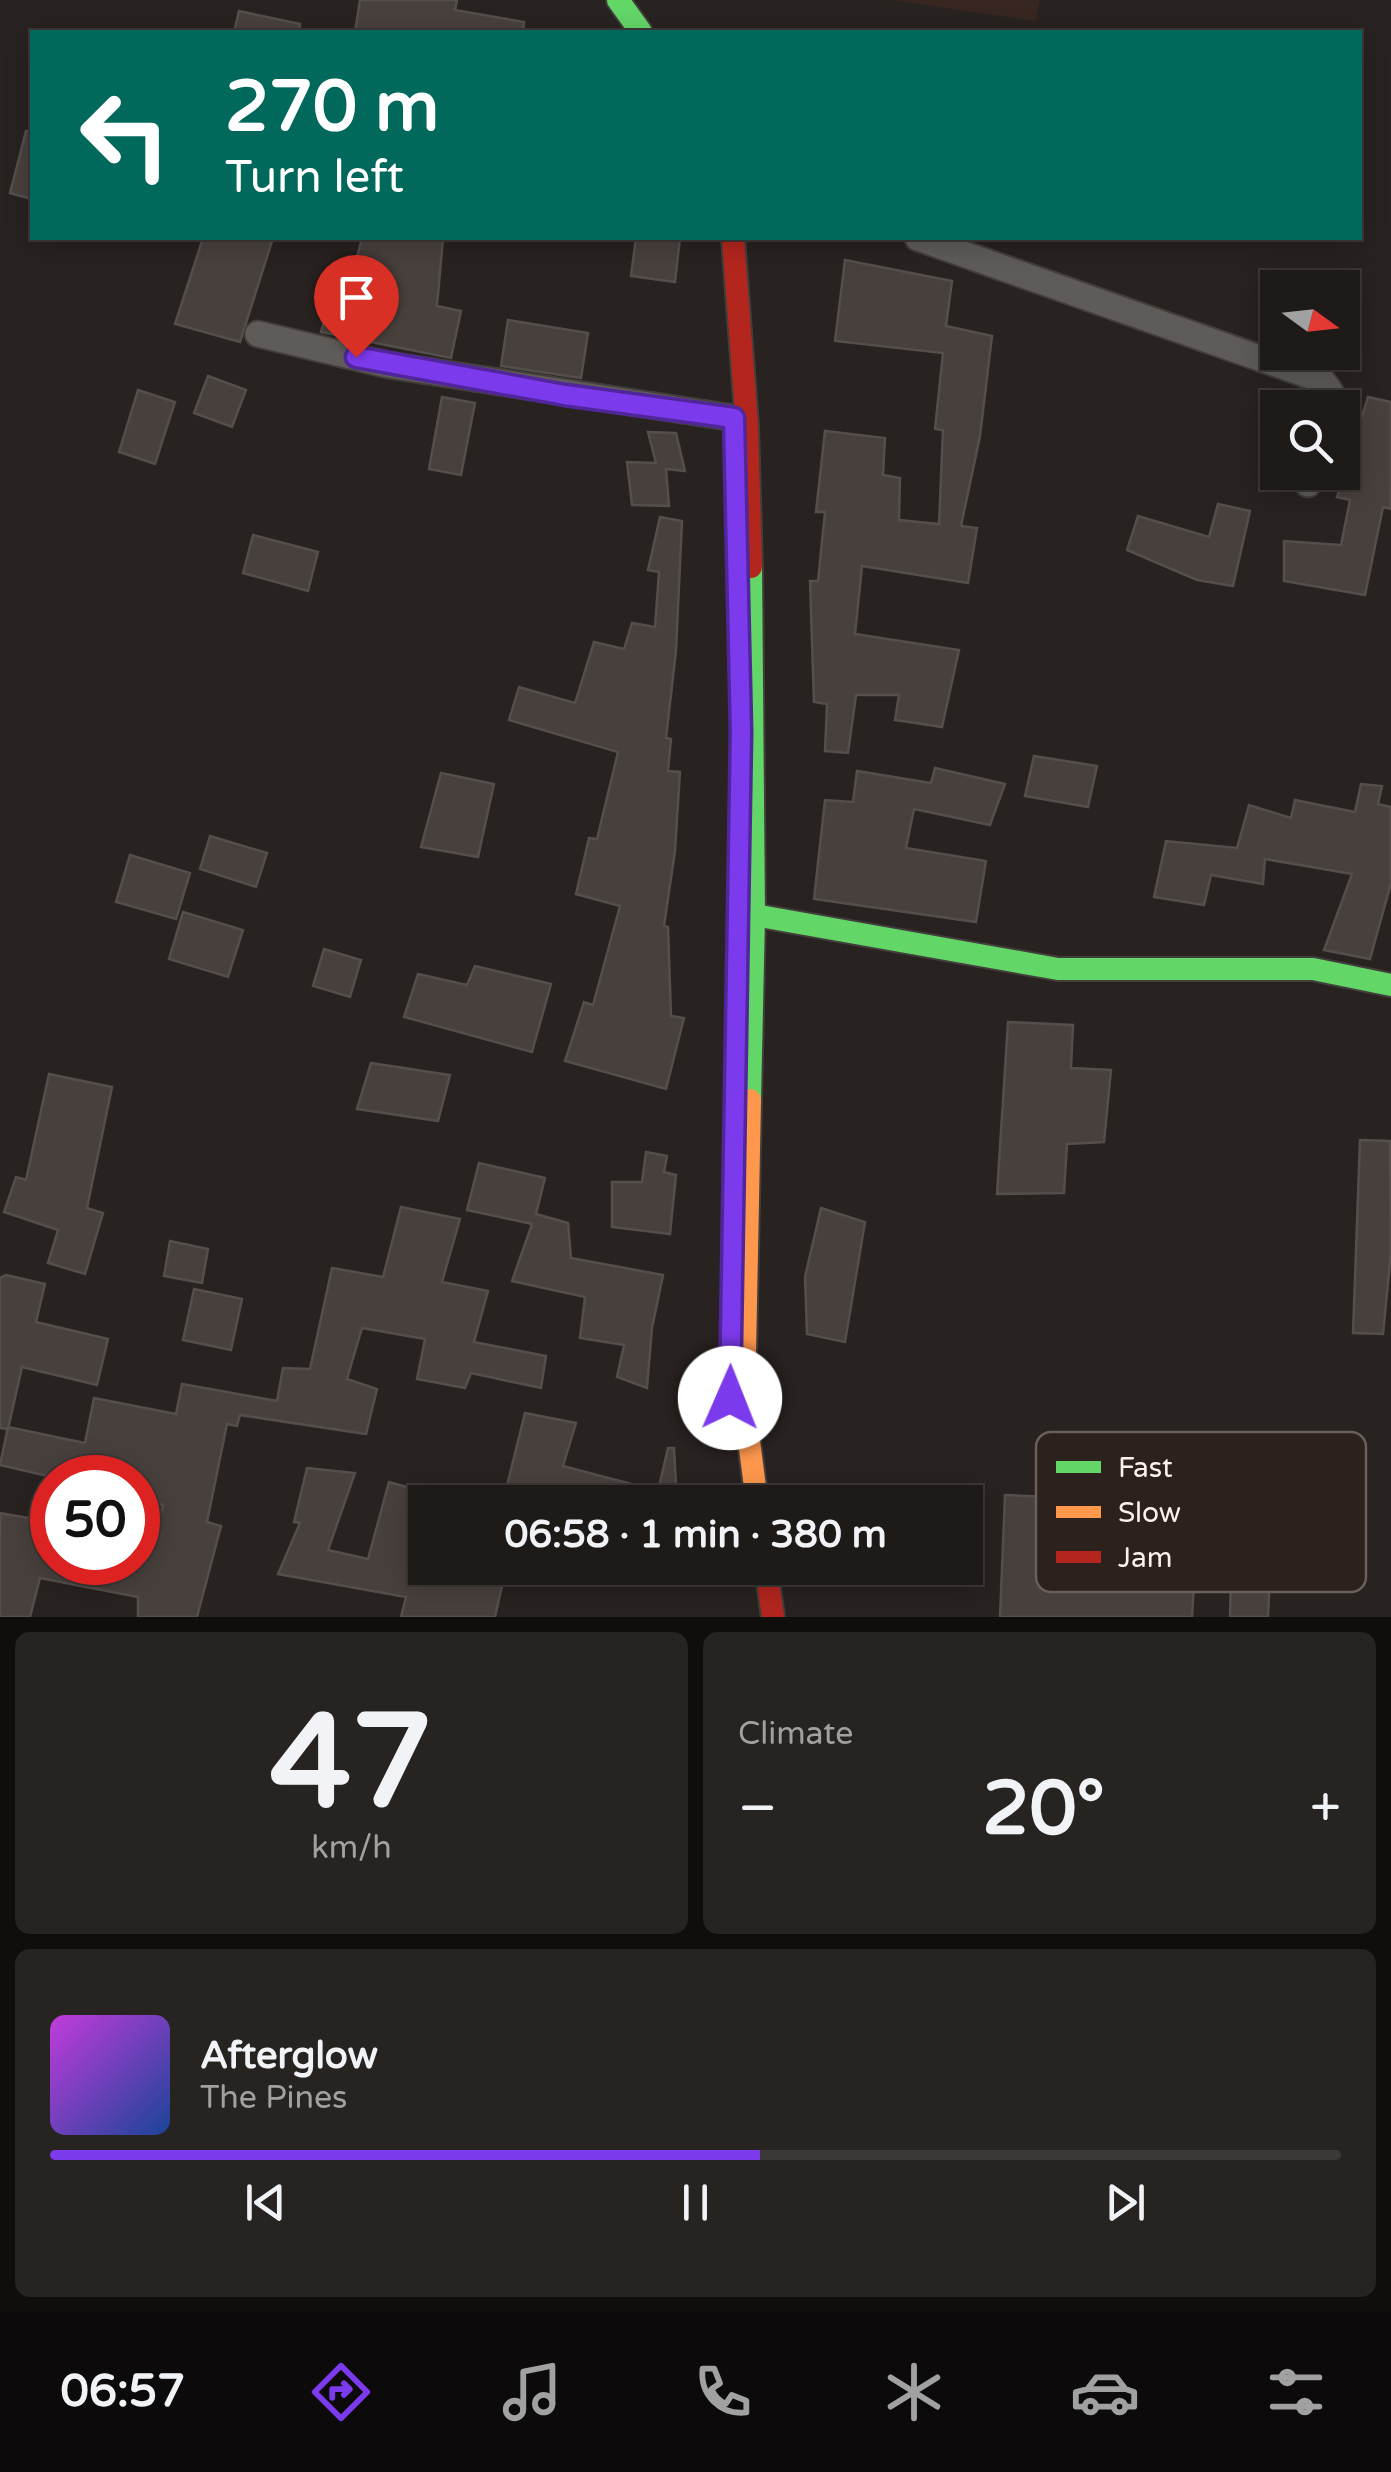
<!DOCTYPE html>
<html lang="en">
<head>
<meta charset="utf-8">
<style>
	body { margin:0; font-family:"Varela Round",sans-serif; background:#262321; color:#f1f3f6; height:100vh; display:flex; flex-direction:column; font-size:38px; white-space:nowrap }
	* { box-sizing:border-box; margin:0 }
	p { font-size:32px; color:#a1a1a2 }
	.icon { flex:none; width:55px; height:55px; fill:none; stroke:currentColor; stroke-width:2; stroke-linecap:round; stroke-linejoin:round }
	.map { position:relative; height:1617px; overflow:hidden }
	.details { display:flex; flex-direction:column; gap:15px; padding:15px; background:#100e0d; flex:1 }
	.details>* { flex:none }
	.top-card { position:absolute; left:30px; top:30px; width:1332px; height:210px; border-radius:0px; box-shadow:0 5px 25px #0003,0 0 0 2px #3c3837; background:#00695c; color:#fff; overflow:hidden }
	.needle { width:65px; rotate:105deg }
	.tools { position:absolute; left:1260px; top:270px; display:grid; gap:20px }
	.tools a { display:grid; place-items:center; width:100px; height:100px; border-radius:0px; background:#1e1a18; box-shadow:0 5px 25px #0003,0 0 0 2px #3c3837; font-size:50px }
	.speed { position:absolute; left:30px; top:1455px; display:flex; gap:20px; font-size:50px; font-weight:700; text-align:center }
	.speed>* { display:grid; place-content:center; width:130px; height:130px; border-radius:50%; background:#1e1a18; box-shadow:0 5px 25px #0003,0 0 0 2px #3c3837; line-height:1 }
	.speed .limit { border:15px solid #d22; background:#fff; color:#111 }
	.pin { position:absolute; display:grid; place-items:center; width:85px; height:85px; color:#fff; margin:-102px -42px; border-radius:50% 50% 50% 0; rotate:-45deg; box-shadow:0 0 10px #0007 }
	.pin .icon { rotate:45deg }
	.me { position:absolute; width:110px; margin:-55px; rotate:1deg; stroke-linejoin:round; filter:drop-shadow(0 0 8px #0008) }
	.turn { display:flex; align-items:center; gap:35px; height:210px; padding:0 30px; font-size:45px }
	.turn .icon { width:130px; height:130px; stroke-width:2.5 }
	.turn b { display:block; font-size:70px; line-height:85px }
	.big { font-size:75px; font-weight:700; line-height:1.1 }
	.details .widget { flex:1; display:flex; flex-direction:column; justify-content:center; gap:15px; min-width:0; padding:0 35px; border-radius:15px; background:#262321 }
	.details .dial { align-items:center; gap:0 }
	.dial b { font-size:130px; line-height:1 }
	.song { display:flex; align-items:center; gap:30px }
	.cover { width:120px; height:120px; border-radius:15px; background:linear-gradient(135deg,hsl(290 70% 55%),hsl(220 70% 35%)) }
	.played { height:10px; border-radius:5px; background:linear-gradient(90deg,#7c3aed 55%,#3c3837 55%) }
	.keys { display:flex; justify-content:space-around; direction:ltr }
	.heat { display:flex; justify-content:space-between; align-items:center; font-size:55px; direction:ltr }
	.details .tiles { flex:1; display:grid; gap:15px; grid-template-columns:1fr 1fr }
	.widget:last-child { grid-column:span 2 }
	.trip { position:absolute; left:408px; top:1485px; width:575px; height:100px; border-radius:0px; background:#1e1a18; box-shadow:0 5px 25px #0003,0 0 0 2px #3c3837; font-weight:700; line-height:100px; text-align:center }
	.dock { display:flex; height:160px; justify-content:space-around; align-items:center; background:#0c0a0a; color:#a1a1a2 }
	.dock .icon { width:70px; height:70px }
	.dock .selected { color:#7c3aed }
	.dock b { font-size:45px; color:#f1f3f6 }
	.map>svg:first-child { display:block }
	.built { fill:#372720 }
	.building { fill:#48403d; stroke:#544f4c; stroke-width:2.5 }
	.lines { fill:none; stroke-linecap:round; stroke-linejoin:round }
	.street-casing { stroke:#423e3b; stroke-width:29 }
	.fast-casing { stroke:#423e3b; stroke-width:26 }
	.slow-casing { stroke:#423e3b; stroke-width:26 }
	.jam-casing { stroke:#423e3b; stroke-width:26 }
	.path { stroke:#615d5b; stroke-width:4; stroke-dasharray:5 5; stroke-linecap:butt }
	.street { stroke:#5f5b58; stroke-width:25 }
	.fast { stroke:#63d668; stroke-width:22 }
	.slow { stroke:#ff974d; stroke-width:22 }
	.jam { stroke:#b3261e; stroke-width:22 }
	.route-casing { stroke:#51269a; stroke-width:25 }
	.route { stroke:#7c3aed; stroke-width:18 }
	.key { fill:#2c211c; stroke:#6a605b; stroke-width:2.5 }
	.key-label { font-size:28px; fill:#f9f2ee }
</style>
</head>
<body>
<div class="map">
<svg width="1391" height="1617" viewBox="0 0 1391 1617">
	<rect width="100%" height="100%" fill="#282220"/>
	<path class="built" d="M891,0H1040L1036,21Z"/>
	<g class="building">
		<path d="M360,0H457L455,10L524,22L523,32H355Z"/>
		<path d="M239,11L300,24L299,32H234Z"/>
		<path d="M26,131L32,132V199L10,193Z"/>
		<path d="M203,238H273L240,342L175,324Z"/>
		<path d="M362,238H443L437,306L461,311L451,358L321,332L334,288L348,292Z"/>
		<path d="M636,238H680L675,282L631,276Z"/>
		<path d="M845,260L952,281L946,326L992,336L980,436L961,526L977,528L968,583L862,566L855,634L959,650L942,727L895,720L899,695H856L848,753L825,751L827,704L814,702L810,581H818L825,512H816L825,431L885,438L883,475L900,478L899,520L939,524L943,430L935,429L943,353L835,341Z"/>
		<path d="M508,320L588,333L581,378L501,366Z"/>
		<path d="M208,376L246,390L232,427L194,413Z"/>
		<path d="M138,390L175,402L155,464L119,452Z"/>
		<path d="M442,397L475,403L461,475L429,469Z"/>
		<path d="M1368,397L1391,402V509L1383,507L1365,595L1284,581V541L1341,545L1350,500L1337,497Z"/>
		<path d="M648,432L676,433L685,471L666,469L669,506L632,505L627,462L656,463Z"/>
		<path d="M1218,504L1250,511L1233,586L1197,580L1127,550L1138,516L1209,537Z"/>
		<path d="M660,517L682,521L676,651L666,738L671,739L668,771L680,772L675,851L664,926L668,927L671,1016L684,1018L666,1089L565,1061L584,1002L593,1005L620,906L576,894L589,838L597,839L618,752L509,720L519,687L575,703L594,642L624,649L632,623L655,627L659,572L648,570Z"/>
		<path d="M253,535L318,552L308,591L243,573Z"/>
		<path d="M1034,756L1097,766L1088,807L1025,796Z"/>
		<path d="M935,768L1005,784L990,825L914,809L906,848L986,861L976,922L814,899L825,800L853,802L857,771L931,783Z"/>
		<path d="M441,773L494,784L478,857L421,847Z"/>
		<path d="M1361,784L1382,786L1378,804L1391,807V883L1370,959L1324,950L1352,874L1265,859L1263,884L1211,875L1204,905L1154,897L1166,841L1237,848L1249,805L1291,818L1295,800L1355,812Z"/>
		<path d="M210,836L267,853L256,887L200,869Z"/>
		<path d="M130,855L190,873L176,919L116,902Z"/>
		<path d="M183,912L243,930L228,977L169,959Z"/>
		<path d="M324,949L361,960L350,997L313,986Z"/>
		<path d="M475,966L551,984L532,1052L404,1017L418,974L467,985Z"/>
		<path d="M1008,1022L1073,1025L1071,1068L1111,1070L1104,1142L1067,1144L1064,1193L997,1194Z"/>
		<path d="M371,1063L450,1075L438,1121L357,1109Z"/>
		<path d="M49,1074L112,1087L87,1208L103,1213L85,1274L48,1263L58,1230L4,1212L16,1177L26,1180Z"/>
		<path d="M1360,1140L1390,1141L1391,1252L1383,1334L1353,1333Z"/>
		<path d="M646,1152L667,1156L664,1172L676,1175L670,1234L612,1227V1182H642Z"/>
		<path d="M479,1163L545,1178L536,1214L568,1223L571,1258L663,1275L652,1328L647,1388L617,1377L624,1345L580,1338L585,1297L512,1281L532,1224L467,1210Z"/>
		<path d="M401,1207L460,1219L442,1282L488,1291L474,1342L546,1356L541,1388L471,1373L465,1388L417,1379L425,1339L362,1328L347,1379L377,1389L366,1434L240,1415L237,1426L227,1424L207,1522L221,1526L197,1617H138V1597L40,1578L30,1617H0V1513L52,1522V1562H138V1549L151,1552L163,1505L138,1499V1478H56L0,1465L8,1427L85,1443L94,1398L176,1414L182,1384L277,1401L283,1368L310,1369L332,1268L383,1277Z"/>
		<path d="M821,1208L865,1222L845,1342L807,1334L805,1277Z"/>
		<path d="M170,1241L208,1249L202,1283L164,1276Z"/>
		<path d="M6,1275L45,1284L36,1322L108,1339L97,1385L22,1367L8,1429L0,1428V1278Z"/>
		<path d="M194,1289L242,1299L231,1350L183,1340Z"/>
		<path d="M525,1413L576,1423L563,1466L658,1491L668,1448H674L677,1502H588L562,1497V1502H503Z"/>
		<path d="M307,1468L355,1473L328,1550L368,1559L389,1482L425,1492V1568H487L484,1582L502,1586L495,1617H401L406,1597L278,1574L300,1523L294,1522Z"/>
		<path d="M1005,1495L1199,1504L1192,1617H1000Z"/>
		<path d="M1273,1504L1268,1617H1230L1233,1506Z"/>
	</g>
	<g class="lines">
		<g class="street-casing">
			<g id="street">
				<path d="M918,238L1322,380L1330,391L1328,408"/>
				<path d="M258,334L388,365L734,418"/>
				<path d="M1308,484L1312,472"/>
			</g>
		</g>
		<g class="fast-casing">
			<g id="fast">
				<path d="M618,0L641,32"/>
				<path d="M754,915L1058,969H1313L1391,985"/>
				<path d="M750,1100L754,915L751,567"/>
			</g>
		</g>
		<g class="slow-casing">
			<path id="slow" d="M750,1100L744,1403L757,1502"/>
		</g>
		<g class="jam-casing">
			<g id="jam">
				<path d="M733,238L747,425L751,567"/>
				<path d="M766,1568L773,1617"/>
			</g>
		</g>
		<path class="path" d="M968,32V29"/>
		<use href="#street" class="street"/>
		<use href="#fast" class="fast"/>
		<use href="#slow" class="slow"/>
		<use href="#jam" class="jam"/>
	</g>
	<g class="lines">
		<g class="route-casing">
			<path id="route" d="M356,357L565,395L734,418L741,732L730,1398"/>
		</g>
		<use href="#route" class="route"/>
	</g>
	<rect x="1036" y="1432" width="330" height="160" rx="15" class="key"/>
	<rect x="1056" y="1461" width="45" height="12" fill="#63d668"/>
	<rect x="1056" y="1506" width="45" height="12" fill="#ff974d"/>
	<rect x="1056" y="1551" width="45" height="12" fill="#b3261e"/>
	<g class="key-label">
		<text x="1118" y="1477">Fast</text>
		<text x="1118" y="1522">Slow</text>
		<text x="1118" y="1567">Jam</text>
	</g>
</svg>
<div class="tools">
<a><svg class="needle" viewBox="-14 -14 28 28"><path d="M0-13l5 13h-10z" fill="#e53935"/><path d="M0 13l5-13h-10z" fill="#a1a1a2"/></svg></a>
<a><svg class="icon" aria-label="search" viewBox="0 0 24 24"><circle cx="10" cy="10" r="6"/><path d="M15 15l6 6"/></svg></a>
</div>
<div class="speed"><div class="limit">50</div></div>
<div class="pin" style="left:356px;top:357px;background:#d93025"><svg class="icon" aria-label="arrive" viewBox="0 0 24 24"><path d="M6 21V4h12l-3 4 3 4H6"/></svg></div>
<svg class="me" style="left:730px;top:1398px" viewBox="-20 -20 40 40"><circle r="19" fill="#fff"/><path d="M0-13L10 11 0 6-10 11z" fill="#7c3aed"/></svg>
<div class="trip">06:58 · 1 min · 380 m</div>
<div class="top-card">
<div class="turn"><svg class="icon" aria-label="left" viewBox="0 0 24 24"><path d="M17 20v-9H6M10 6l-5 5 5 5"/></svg><div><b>270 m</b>Turn left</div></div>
</div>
</div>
<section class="details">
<div class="tiles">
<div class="widget dial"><b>47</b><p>km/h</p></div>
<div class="widget"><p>Climate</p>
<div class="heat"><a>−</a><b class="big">20°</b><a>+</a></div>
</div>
<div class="widget">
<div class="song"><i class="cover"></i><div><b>Afterglow</b><p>The Pines</p></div></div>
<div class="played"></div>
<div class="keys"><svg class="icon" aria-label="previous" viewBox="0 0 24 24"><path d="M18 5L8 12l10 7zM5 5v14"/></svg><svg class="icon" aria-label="pause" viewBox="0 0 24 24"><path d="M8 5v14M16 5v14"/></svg><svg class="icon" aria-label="next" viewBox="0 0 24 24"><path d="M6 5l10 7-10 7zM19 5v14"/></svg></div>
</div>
</div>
</section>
<nav class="dock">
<b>06:57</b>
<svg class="icon selected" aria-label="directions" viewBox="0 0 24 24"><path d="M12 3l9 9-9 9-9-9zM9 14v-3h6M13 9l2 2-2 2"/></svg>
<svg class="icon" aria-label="music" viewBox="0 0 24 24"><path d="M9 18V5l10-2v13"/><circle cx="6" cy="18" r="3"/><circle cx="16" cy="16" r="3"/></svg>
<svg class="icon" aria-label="phone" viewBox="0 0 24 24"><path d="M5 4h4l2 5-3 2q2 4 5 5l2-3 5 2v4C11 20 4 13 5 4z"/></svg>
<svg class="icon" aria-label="climate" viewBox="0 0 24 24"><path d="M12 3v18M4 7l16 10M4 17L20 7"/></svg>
<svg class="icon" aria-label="car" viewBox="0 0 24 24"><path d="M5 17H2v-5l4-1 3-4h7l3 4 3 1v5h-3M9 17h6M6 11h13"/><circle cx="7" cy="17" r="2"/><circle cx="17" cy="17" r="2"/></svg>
<svg class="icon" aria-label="filters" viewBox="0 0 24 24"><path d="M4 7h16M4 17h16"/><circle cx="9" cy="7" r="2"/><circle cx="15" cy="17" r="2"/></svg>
</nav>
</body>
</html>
